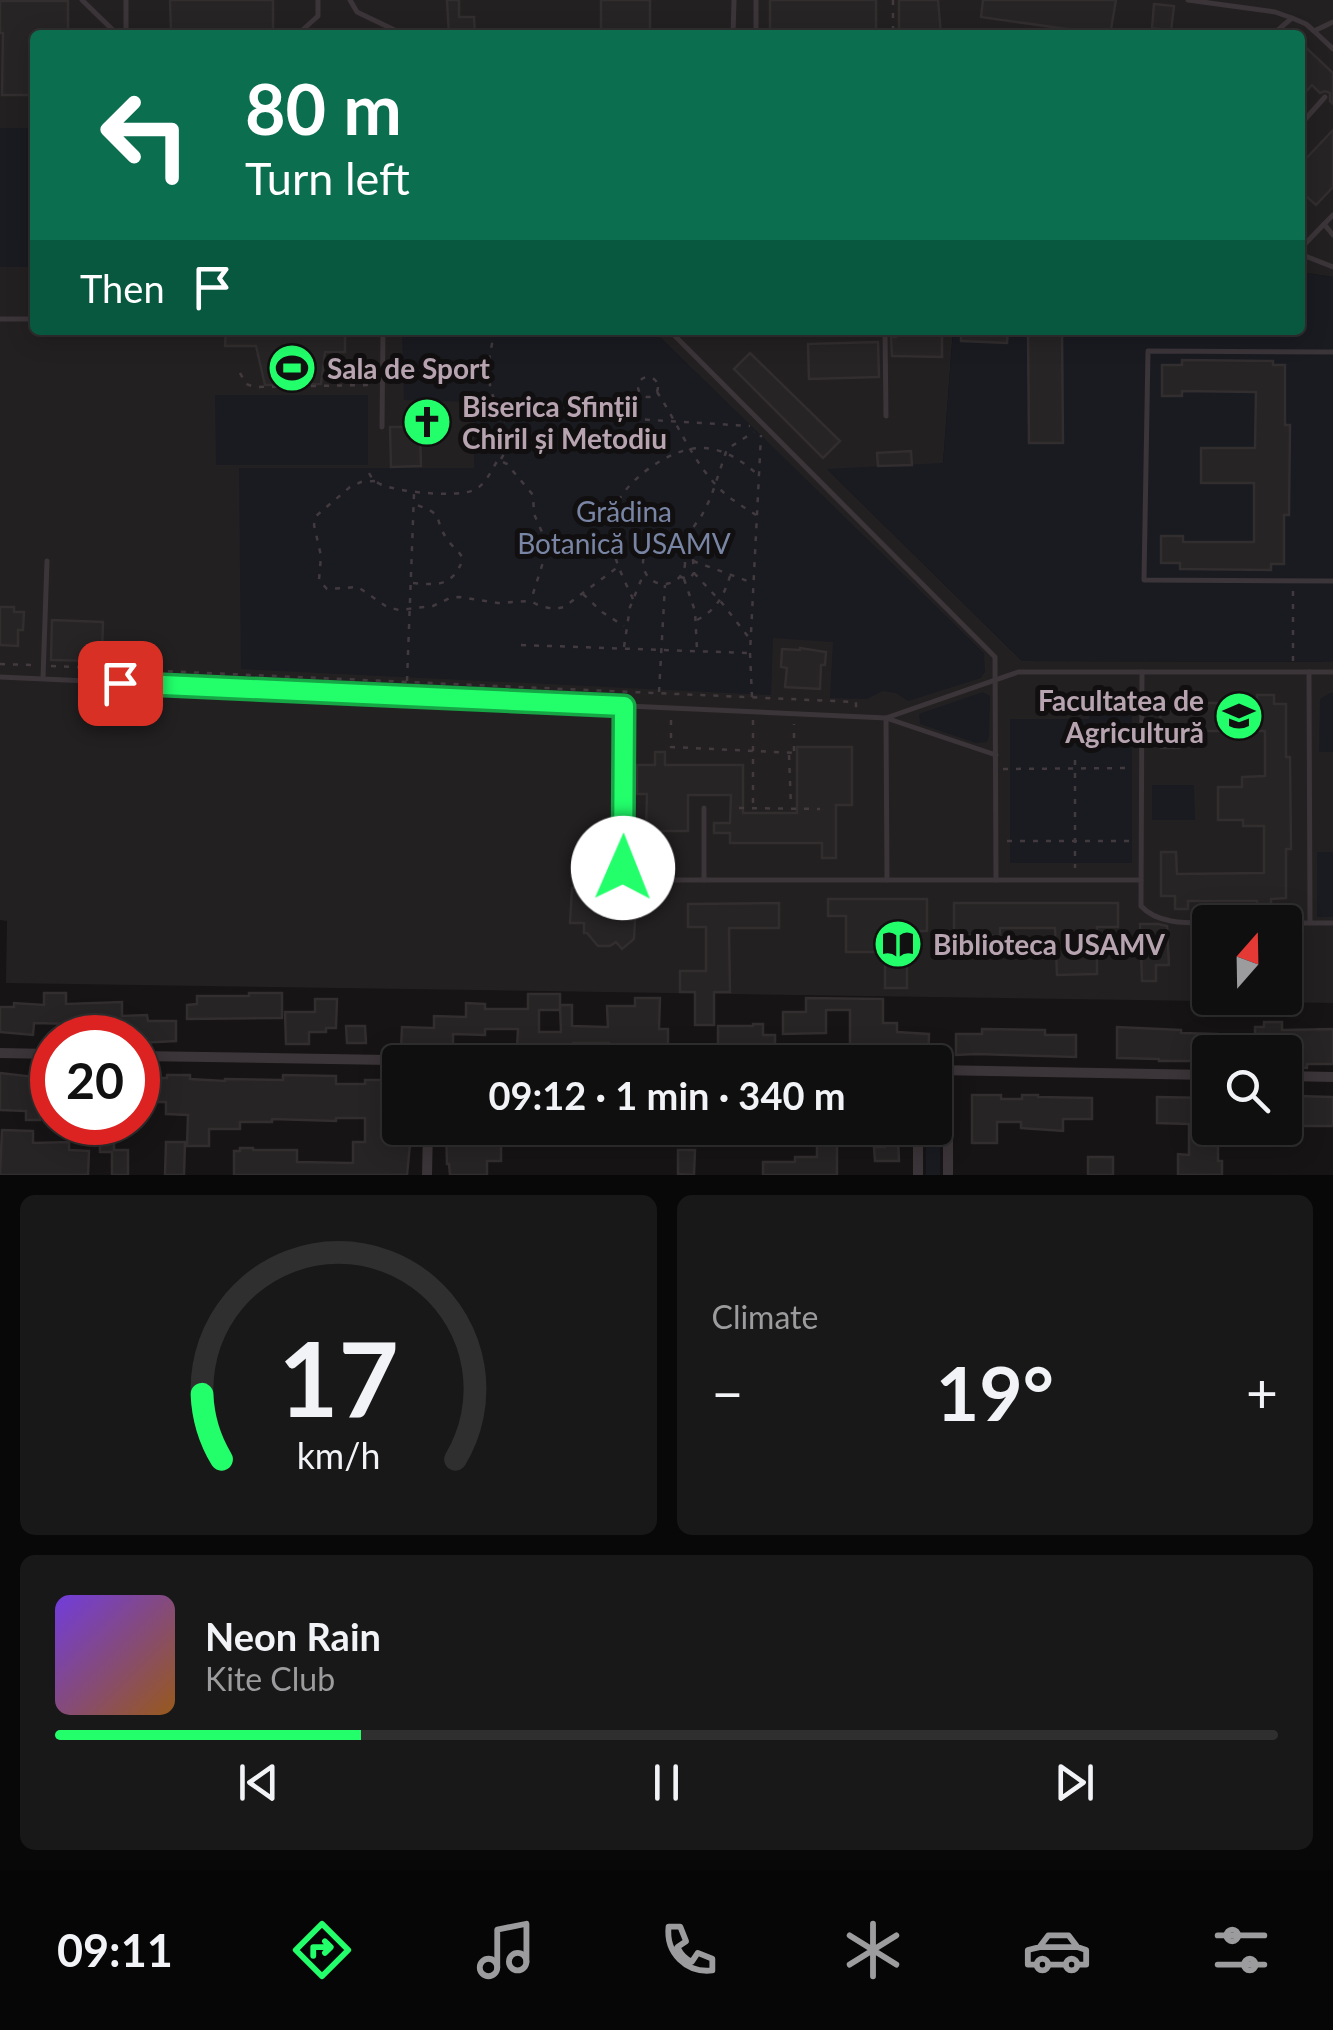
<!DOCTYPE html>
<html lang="en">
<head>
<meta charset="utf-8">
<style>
	body { margin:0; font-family:Lato,sans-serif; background:#191818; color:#f1f3f6; height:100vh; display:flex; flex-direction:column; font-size:38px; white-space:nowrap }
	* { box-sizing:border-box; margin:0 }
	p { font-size:32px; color:#9c9c9e }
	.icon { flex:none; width:55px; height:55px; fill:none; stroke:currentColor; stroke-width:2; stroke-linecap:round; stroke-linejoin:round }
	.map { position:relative; height:1175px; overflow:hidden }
	.sheet { display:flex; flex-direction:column; gap:20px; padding:20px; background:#090808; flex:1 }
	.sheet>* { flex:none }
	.top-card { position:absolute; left:30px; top:30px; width:1275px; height:305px; border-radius:10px; box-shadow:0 5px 25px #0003,0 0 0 2px #302f2f; background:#0b6e4f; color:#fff; overflow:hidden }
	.needle { width:65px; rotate:20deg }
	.tools { position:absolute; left:1192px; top:905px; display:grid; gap:20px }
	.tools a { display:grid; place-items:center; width:110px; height:110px; border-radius:10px; background:#100f0f; box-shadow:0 5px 25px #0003,0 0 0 2px #302f2f; font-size:50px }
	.speed { position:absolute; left:30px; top:1015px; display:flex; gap:20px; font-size:50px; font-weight:700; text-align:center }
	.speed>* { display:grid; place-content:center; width:130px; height:130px; border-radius:50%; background:#100f0f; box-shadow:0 5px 25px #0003,0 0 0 2px #302f2f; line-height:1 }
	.speed .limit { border:15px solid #d22; background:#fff; color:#111 }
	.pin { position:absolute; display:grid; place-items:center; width:85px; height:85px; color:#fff; margin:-42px; border-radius:20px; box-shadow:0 5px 15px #0006 }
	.me { position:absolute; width:110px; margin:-55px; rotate:1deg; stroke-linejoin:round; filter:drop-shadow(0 0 8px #0008) }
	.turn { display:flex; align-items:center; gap:35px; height:210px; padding:0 50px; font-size:45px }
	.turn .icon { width:130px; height:130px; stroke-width:2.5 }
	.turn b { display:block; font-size:70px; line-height:85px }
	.then { display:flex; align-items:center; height:95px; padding:0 50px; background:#0003; gap:20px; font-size:38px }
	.big { font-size:75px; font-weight:700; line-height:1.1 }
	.sheet .tile { flex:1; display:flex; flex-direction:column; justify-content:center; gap:15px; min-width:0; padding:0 35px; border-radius:15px; background:#191818 }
	.sheet .dial { align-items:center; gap:0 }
	.dial svg { height:260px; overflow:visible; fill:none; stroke:#302f2f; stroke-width:7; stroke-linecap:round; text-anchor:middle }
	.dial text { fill:#f1f3f6; stroke:none }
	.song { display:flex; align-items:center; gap:30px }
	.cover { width:120px; height:120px; border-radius:15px; background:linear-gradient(135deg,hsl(260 70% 55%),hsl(30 70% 35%)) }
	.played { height:10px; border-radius:5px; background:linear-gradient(90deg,#22ff6b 25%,#302f2f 25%) }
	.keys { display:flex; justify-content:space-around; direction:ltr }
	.heat { display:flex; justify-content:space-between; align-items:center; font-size:55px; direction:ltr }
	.sheet .tiles { flex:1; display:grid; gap:20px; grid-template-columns:1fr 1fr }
	.tile:last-child { grid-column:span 2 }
	.trip { position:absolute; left:382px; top:1045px; width:570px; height:100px; border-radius:10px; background:#100f0f; box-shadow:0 5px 25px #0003,0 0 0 2px #302f2f; font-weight:700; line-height:100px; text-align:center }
	.dock { display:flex; height:160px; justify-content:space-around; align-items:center; background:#060606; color:#9c9c9e }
	.dock .icon { width:70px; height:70px }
	.dock .selected { color:#22ff6b }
	.dock b { font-size:45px; color:#f1f3f6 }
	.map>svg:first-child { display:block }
	.built { fill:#232021; fill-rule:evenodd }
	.green { fill:#191b21 }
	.building { fill:#272425; stroke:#322d2f; stroke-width:2.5 }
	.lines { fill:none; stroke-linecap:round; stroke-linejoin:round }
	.path { stroke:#423a3f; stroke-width:2.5; stroke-dasharray:5 8; stroke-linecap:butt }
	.lane { stroke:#3b3438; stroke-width:5 }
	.street { stroke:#3b3438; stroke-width:10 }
	.route-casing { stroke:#16a646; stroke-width:25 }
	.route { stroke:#22ff6b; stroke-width:18 }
	.labels { text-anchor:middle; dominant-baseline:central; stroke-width:10; stroke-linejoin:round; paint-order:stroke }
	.poi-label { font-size:28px; font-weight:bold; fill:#b7a4b0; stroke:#110f0f; text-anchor:start }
	.park-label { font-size:28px; fill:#7985a4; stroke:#110f0f }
</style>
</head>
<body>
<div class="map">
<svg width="1333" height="1175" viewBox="0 0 1333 1175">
	<rect width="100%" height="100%" fill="#161414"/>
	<path class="built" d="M0,0H1333V277L1300,272V35H35V330H953L943,464L828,470L1022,661L1333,662V1003L6,983L7,921L0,920ZM1210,922H1285V998H1210Z"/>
	<g class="green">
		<rect x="0" y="128" width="35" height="139"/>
		<path d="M1300,272L1333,277V662L1022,661L827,469L943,463L953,330H1300Z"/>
		<path d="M402,330H653L984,653L985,672L981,678L908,701L896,693L883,691L867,699L830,698L833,642L773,638L771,695L241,669L239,468H474V402L404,400Z"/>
		<path d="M215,395H368V465H216Z"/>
		<path d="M1089,691H1132V863H1010V719H1089Z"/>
		<path d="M983,692L990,696L989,736L987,742L976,743L920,724L919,714Z"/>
		<path d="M1330,693H1333V752H1319L1320,699Z"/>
		<path d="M1152,785H1194L1195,820H1152Z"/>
		<rect x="1317" y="852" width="16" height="65"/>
		<path d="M935,1090H940V1175H926V1128H935Z"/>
	</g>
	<g class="building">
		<path d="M170,0H273V32L171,33Z"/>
		<path d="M447,0H459V17H474L475,35H449Z"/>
		<rect x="601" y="0" width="49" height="35"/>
		<rect x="770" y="0" width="106" height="35"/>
		<path d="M899,0H938L941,35H899Z"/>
		<path d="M983,0H1116L1110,35L981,17Z"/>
		<path d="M0,1H68V33H35V95H2L3,33H0Z"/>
		<path d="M1154,4L1174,6L1171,31L1152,28Z"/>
		<path d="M1300,42L1333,73V104L1330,101V93L1325,91L1320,93L1312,85L1300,98Z"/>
		<path d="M1333,130V187L1316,205L1300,191V165Z"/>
		<path d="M226,330H345V352H325L321,384L265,385L256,346H225Z"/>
		<path d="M961,330H1008L1007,343L961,341Z"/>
		<path d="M1028,330H1062L1063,443H1029Z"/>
		<path d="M896,333H942V357L892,356L891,337H896Z"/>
		<path d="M878,342L879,377L809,379L808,344Z"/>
		<path d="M750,353L840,441L823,458L734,369Z"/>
		<path d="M1182,360L1273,361V365H1285V425H1290L1289,515H1284V564H1271V570L1180,569V563H1161V536H1183V542H1254V483H1201V448H1255L1256,392L1182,391V396H1162V365H1182Z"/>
		<path d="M414,414L436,415L441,420V430H420L421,466L391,467L390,427H414Z"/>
		<path d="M911,451L912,465L878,466L877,453Z"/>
		<path d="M0,607H14V612H24L23,630H18V646L0,645Z"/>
		<path d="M52,620L103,622L102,653H94L93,661L51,660Z"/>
		<path d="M800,648L826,652L825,665H821L820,689L785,687L787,668L781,667L782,649L800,650Z"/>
		<path d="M1174,695H1192V703H1257V695H1274V704H1286V757H1290L1291,849H1286V898L1271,899V909H1257V901H1188V909H1175V896H1161V852H1176L1177,874L1264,873V826H1243V820H1218V787H1242V777L1265,776V731H1179V748H1161L1160,700H1174Z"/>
		<path d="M797,747H852V805H836V858H822V843H730V833H714V823H730L731,795H688V831H646L647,794H637V765H655V752H665V765H743V813H797Z"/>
		<path d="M589,839H604L601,891H624V887L646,888V901H636L634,939L622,949L616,942L610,946H598L587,933H584V923H570L572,888H591L592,862H588Z"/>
		<path d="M828,899H927V931H910V960H907V988H885V952H846V916H828Z"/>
		<path d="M779,903V928H729L730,992H714V1025H695V992H680V971H706V927H688V904Z"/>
		<path d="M954,903H1118V927H1097V974L1057,975L1055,928H1000V936L954,935Z"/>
		<path d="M1140,924H1158L1167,926L1169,965H1156V981H1142Z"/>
		<path d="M44,993H66V1004L122,1002V1016L147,1015L148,1021H176V1041L138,1043V1038L129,1036L72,1034L73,1024L34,1023L33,1035L0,1032V1007H14V1003L44,1005Z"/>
		<path d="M249,993H282V1018L187,1019V1005L197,1004V996H249Z"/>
		<path d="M528,994H560V1010H539V1032H561L560,1005H572V1026L608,1027L607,1006H635V998H660L659,1029H668V1051H609V1043H573V1048L517,1047L518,1029H485V1035L453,1034V1051L401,1049L402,1027L434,1028V1016L466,1017V1003L485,1004V1009H528Z"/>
		<path d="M806,998L883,999V1023H897V1032L929,1034L928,1056L897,1055L850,1057V1010H826V1033L783,1034V1012H806Z"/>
		<path d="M315,999H337L336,1028H326V1032H309V1044H286L285,1012H315Z"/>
		<path d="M1264,1022H1282V1030L1333,1029V1064H1307V1068L1290,1067V1052H1210V1061H1159V1059L1117,1058V1027L1181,1030V1033L1217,1034V1037H1255V1027H1264Z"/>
		<path d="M753,1024H763V1035H775V1057H753V1054H718V1026H753Z"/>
		<path d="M346,1026H365L366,1043H347Z"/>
		<path d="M982,1029L1045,1030V1035H1076V1057L976,1054L956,1055V1034H982Z"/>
		<path d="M0,1073L52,1079V1104H40V1120H26V1111L0,1110Z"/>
		<path d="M167,1075H190V1079L225,1081V1079L283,1080V1075L336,1076V1084H365V1080H381V1085H400V1107H381V1138H396V1143L410,1144L407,1175H234V1151H240V1148H253V1150H297V1162L353,1163V1142H365V1118H336V1121L272,1119V1122H240V1129H209V1146H187L188,1115L166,1114V1102H138L139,1078H167Z"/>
		<path d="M972,1095H1001V1099H1022V1095H1038V1097L1092,1098V1119H1063V1131L1021,1128V1122H997V1143H972Z"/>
		<path d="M1297,1096L1333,1097V1126H1285V1097Z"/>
		<path d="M1157,1097L1210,1098V1128H1218V1161H1222V1175H1178V1154L1189,1155V1124L1157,1123Z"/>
		<path d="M446,1128H468L469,1143H501V1161H487V1175H450L449,1164H447Z"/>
		<path d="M885,1128H901V1138H898L899,1161H875L874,1147H885Z"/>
		<path d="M2,1130L33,1131V1143L69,1142V1150L89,1151L88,1175H0Z"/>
		<path d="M100,1138H114V1150H128V1175H112V1152H100Z"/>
		<path d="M166,1142H185L184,1175H165Z"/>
		<path d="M817,1142H837V1175H763V1162H795V1157H817Z"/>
		<path d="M678,1150H695L694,1175L678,1174Z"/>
		<rect x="1088" y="1157" width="25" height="18"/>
	</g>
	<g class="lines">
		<g class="path">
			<path d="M893,0V35"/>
			<path d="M349,330V336"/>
			<path d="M495,330C491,349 486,366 490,385C495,414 521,427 501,459"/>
			<path d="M240,373L246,384L255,387L371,385"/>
			<circle cx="648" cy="387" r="10"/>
			<path d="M657,392C677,422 692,460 717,486C728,498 742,506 756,515"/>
			<path d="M619,418L750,426"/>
			<path d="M369,473C373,480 372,480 380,484C397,492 456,498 474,490C486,485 491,470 498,460L507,464L533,495L534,514L545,539L546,553L531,600"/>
			<path d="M375,481L361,482L350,487L316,516L314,525L321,556L319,580L327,589L358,587L387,607L399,610L433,606L450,598L459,597L498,603L530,601L540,606L554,609L564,607L618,567"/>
			<circle cx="664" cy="563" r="21"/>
			<path d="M674,544L692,529L702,515L711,497L727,449L754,432"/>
			<path d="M693,561L753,583"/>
			<path d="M694,573L722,603L750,639"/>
			<path d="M680,577L689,579L694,573L693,559L685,555"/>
			<path d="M684,579L695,611L697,650"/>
			<path d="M413,583C439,585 452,587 463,559C459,550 452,547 447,539C432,517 447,515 414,504"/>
			<path d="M583,594L602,612L624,626"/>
			<path d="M633,599C621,573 607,547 612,518C617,484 672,445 705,448C727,450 744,462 759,476"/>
			<path d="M697,620C716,610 724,596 730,576"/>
			<path d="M521,645L748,653"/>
			<path d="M624,647L630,607L644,573"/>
			<path d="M1293,661V589"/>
			<path d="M0,664L33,665"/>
			<path d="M51,666L856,702V709"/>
			<path d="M407,681L414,494"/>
			<path d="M659,692L665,585"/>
			<path d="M752,697L750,653L761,435"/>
			<path d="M671,720V747L797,753"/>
			<path d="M753,720V808"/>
			<path d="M794,751V724"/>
			<path d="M789,755L791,807"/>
			<path d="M1075,760V868"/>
			<path d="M1003,769L1130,768"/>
			<path d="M739,808L820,809"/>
			<path d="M1007,841H1134"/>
		</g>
		<g class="lane">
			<path d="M82,0L118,35"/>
			<path d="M126,0V35"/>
			<path d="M350,0L357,12L405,35"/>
			<path d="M756,0V35"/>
			<path d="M1188,0L1275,12L1292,18"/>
			<path d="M1333,22L1314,31L1333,49"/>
			<path d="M297,35L318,16V0"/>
			<path d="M733,35L734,0"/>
			<path d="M1272,35L1292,18L1306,24L1314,31"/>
			<path d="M1300,125L1325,97"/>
			<path d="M1324,224L1333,235"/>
			<path d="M1300,249L1333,215"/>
			<path d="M1300,254L1333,267"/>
			<path d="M0,319H35"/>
			<path d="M669,330L995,657L996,880"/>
			<path d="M885,330L886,416"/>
			<path d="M1333,352L1148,351L1144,580L1333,581"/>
			<path d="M382,427L383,330"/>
			<path d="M1142,672L1141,906C1157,924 1187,923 1210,923"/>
			<path d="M1309,672L1310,923"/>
			<path d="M0,677L886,718L887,880"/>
			<path d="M43,678L47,561"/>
			<path d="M624,706L623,869L624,874L633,880H1141"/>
			<path d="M996,755L886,718L1018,672H1333"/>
			<path d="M704,880V808"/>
			<path d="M1285,923H1333"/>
		</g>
		<g class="street">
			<path d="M0,1053L52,1054"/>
			<path d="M138,1056L516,1062"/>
			<path d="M935,1070L1210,1075"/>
			<path d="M1285,1076L1333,1077"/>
			<path d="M427,1175L428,1128"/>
			<path d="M918,1175V1128"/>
			<path d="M948,1175V1070"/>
		</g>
	</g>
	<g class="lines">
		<g class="route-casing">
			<path id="route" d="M120,683L624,706L623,868"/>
		</g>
		<use href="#route" class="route"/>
	</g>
	<defs>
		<g id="stadium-disc" transform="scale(2.5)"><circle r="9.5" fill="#22ff6b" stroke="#110f0f"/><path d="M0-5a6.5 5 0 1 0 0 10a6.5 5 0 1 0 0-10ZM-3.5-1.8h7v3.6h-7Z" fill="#111"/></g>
		<g id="church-disc" transform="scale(2.5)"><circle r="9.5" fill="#22ff6b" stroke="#110f0f"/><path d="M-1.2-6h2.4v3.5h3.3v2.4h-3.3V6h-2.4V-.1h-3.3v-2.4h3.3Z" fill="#111"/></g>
		<g id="university-disc" transform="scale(2.5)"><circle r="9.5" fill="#22ff6b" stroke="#110f0f"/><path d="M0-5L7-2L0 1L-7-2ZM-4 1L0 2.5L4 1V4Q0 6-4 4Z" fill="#111"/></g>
		<g id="library-disc" transform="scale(2.5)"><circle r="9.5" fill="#22ff6b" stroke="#110f0f"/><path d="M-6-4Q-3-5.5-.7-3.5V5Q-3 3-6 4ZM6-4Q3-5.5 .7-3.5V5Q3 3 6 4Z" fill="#111"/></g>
	</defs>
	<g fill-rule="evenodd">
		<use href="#stadium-disc" x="292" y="368"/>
		<use href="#church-disc" x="427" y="422"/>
		<use href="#university-disc" x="1239" y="716"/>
		<use href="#library-disc" x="898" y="944"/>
	</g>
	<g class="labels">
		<g class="poi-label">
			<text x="327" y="368">Sala de Sport</text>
			<text x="462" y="406">Biserica Sfinții<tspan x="462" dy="32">Chiril și Metodiu</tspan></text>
			<text x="1204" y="700" text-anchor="end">Facultatea de<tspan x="1204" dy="32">Agricultură</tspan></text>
			<text x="933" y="944">Biblioteca USAMV</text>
		</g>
		<g class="park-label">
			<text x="624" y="511">Grădina<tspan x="624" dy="32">Botanică USAMV</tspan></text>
		</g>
	</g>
</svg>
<div class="tools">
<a><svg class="needle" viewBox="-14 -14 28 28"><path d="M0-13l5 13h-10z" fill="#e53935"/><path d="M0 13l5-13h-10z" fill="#9c9c9e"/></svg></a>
<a><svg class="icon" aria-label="search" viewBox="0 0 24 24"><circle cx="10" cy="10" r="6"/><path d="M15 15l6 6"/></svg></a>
</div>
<div class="speed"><div class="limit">20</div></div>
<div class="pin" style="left:120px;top:683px;background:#d93025"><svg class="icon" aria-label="arrive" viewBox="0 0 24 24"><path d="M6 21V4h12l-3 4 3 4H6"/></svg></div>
<svg class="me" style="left:623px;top:868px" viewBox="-20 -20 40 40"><circle r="19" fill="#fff"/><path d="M0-13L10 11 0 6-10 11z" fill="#22ff6b"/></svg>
<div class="trip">09:12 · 1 min · 340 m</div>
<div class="top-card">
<div class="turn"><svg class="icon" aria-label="left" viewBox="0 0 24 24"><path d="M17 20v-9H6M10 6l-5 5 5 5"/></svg><div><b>80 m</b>Turn left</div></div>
<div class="then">Then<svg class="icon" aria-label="arrive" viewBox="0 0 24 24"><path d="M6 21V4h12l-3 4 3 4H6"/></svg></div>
</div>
</div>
<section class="sheet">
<div class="tiles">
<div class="tile dial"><svg viewBox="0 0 100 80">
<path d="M14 69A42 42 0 1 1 86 69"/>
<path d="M14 69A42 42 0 0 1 8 49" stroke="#22ff6b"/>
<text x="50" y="56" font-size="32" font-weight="700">17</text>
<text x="50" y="72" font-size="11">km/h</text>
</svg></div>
<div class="tile"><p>Climate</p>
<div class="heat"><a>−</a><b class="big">19°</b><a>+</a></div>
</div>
<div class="tile">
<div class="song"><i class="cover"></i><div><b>Neon Rain</b><p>Kite Club</p></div></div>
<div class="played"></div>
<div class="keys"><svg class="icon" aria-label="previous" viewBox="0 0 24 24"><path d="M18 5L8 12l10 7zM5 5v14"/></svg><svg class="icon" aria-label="pause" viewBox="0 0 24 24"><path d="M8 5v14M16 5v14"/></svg><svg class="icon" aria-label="next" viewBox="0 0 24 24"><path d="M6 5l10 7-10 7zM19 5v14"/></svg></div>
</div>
</div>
</section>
<nav class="dock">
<b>09:11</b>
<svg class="icon selected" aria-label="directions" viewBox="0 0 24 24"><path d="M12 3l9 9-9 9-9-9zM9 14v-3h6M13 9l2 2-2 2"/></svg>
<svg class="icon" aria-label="music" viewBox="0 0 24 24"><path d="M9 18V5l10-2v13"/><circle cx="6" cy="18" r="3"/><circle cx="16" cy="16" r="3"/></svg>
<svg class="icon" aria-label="phone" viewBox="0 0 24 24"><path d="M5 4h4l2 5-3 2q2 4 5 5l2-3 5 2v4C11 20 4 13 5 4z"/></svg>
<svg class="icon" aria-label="climate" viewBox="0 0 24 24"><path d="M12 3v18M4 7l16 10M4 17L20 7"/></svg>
<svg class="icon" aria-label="car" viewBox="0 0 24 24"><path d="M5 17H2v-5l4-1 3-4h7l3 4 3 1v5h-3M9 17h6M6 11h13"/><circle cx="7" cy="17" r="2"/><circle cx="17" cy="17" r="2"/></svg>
<svg class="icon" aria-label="filters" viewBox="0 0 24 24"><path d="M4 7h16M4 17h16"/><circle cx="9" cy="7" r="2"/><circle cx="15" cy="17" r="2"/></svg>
</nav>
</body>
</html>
